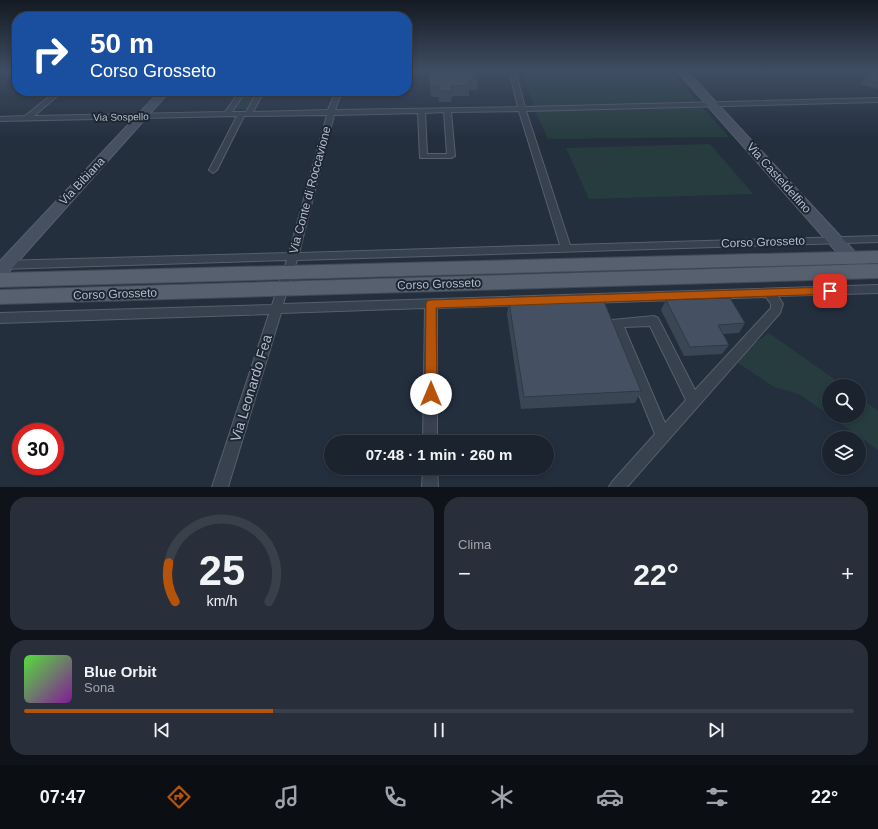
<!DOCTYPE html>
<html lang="it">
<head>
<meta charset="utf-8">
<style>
	body { margin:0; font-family:Arial,sans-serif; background:#282f3a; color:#f1f3f6; height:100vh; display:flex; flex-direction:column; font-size:15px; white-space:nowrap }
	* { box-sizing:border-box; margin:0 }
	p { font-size:13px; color:#a0a4aa }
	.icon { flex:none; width:22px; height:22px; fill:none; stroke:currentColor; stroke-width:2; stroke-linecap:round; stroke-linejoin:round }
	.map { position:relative; height:487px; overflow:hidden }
	.details { display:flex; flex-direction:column; gap:10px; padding:10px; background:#0f1319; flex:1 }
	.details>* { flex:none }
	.top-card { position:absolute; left:12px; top:12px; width:400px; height:84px; border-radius:16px; box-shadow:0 2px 6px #0003,0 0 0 1px #39404a; background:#1a4fa0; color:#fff; overflow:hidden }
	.controls { position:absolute; left:822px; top:379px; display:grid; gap:8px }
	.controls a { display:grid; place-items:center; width:44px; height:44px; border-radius:50%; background:#1b232e; box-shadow:0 2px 6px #0003,0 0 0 1px #39404a; font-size:20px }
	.speed { position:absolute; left:12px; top:423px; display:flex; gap:8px; font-size:20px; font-weight:700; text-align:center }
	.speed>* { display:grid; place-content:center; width:52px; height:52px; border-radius:50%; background:#1b232e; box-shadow:0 2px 6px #0003,0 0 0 1px #39404a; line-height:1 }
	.speed .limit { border:6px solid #d22; background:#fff; color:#111 }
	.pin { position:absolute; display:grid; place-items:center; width:34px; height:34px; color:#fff; margin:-17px; border-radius:8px; box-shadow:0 2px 6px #0006 }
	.me { position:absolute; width:44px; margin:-22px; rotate:0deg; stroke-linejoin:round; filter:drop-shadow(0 0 3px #0008) }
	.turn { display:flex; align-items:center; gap:14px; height:84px; padding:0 12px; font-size:18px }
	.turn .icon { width:52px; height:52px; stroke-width:2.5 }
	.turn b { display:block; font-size:28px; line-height:34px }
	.big { font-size:30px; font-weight:700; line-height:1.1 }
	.details .widget { flex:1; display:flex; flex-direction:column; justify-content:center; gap:6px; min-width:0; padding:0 14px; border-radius:16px; background:#282f3a }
	.details .dial { align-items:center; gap:0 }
	.dial svg { height:104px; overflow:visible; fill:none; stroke:#39404a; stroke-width:7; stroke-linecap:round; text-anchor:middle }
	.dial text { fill:#f1f3f6; stroke:none }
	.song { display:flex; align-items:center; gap:12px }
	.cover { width:48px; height:48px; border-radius:6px; background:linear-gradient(135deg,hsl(110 70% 55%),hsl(290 70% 35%)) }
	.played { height:4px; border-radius:2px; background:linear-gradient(90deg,#b45309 30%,#39404a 30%) }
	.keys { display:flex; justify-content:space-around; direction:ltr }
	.heat { display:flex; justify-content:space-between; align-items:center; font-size:22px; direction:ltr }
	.details .tiles { flex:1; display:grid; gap:10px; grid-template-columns:1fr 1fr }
	.widget:last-child { grid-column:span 2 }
	.trip { position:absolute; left:324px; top:435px; width:230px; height:40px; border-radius:20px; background:#1b232e; box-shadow:0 2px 6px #0003,0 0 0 1px #39404a; font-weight:700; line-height:40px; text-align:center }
	.tabs { display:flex; height:64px; justify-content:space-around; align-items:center; background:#0b0e12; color:#a0a4aa }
	.tabs .icon { width:28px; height:28px }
	.tabs .on { color:#b45309 }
	.tabs b { font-size:18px; color:#f1f3f6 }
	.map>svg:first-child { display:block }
	.green { fill:#263c3f }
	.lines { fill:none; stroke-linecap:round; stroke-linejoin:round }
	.street-casing { stroke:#565f6c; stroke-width:2 }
	.secondary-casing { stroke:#565f6c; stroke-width:2 }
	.primary-casing { stroke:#414a57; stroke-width:2 }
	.street { fill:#38414e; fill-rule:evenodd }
	.secondary { fill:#465061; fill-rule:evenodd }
	.primary { fill:#56606e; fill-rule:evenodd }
	.wall { fill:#3b4654 }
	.building { fill:#455162; stroke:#303945 }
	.route { fill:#b45309; stroke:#753606 }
	.labels { text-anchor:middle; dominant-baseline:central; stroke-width:4; stroke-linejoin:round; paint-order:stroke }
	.far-street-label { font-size:10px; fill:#b4bcc9; stroke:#1d2633 }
	.street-label { font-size:12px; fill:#b4bcc9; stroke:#1d2633 }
	.near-street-label { font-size:14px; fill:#b4bcc9; stroke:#1d2633 }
</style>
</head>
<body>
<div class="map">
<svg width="878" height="487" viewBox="0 0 878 487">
	<rect width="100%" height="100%" fill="#242f3e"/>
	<g class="green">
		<path d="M522,70H669L729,137L548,139L534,108Z"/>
		<path d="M243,91H261L251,109H231Z"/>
		<path d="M710,144L753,194L589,199L566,148Z"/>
		<path d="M769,333L844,386H829V415L799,394L774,387L732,359Z"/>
		<path d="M859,397L878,411V450L830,416H859Z"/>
	</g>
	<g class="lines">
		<g class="street-casing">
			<g id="street">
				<rect x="0" y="70" width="17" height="2"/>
				<path d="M509,70H515L525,107L878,98V102L526,111L570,245L878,236V242L297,260L283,304L878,285V293L778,296L783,304L780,313L627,487H609L612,482L655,434L610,323L612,320L654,316L658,318L695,390L771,308V304L766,297L437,308V442H423L425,308L281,313L228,487H212L269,314L0,323V313L272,305L287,260L0,269V261L289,253L327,115L244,116L217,170L213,173L209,170L237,116L0,121V117L25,116L56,91H63L34,116L225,112L240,91H246L232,112H246L258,91H264L253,112L328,110L336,91H342L335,110L518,107ZM519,111L560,245L299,253L334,115L418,113L420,158H451L455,156L451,112ZM444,112L447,154H427L425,113ZM650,326L686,400L665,423L624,327Z"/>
				<path d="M423,468H437L438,487H422Z"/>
			</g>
		</g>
		<g class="secondary-casing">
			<g id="secondary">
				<path d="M676,70H686L869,267L871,271L869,275L863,277L857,275Z"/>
				<path d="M160,91H170L6,275L0,277V261Z"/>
			</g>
		</g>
		<g class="primary-casing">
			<g id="primary">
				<path d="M878,251V263L0,287V273Z"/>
				<path d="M878,264V278L0,304V290Z"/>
			</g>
		</g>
		<use href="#street" class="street"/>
		<use href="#secondary" class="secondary"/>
		<use href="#primary" class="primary"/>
	</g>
	<g class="wall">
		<path d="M429,70L478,79L477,90H469V96H452L451,102H439L438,97H431Z"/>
		<path d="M878,73V89L860,84L864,79Z"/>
		<path d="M666,300L745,323L739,333L723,334L729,345L722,354L684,356L661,310Z"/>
		<path d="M509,302L641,391L635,403L521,409L507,314Z"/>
	</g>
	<g class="building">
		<path d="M429,70H472L474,71L478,79H469V85L451,86L452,91H439L438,86H430Z"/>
		<path d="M873,71L878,73V83L864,79Z"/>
		<path d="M730,298L745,323L718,325L729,345L690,347L666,300Z"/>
		<path d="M603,299L641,391L524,397L509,302Z"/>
	</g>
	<linearGradient id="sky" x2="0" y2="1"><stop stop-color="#141a22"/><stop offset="0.51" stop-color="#3f4d63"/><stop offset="1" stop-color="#3f4d63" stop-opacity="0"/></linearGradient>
	<rect width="878" height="138" fill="url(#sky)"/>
	<path class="route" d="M830,287L834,288L835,291L834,293L830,294L436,308L437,394L435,398L431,400L426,398L425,394L426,304L427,301L431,300Z"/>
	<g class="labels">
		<g class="far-street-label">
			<text transform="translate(121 117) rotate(-1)">Via Sospello</text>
		</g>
		<g class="street-label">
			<text transform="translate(779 178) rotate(48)">Via Casteldelfino</text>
			<text transform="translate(82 181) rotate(-47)">Via Bibiana</text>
			<text transform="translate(310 190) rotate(-75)">Via Conte di Roccavione</text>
			<text transform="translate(763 242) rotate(-2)">Corso Grosseto</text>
			<text transform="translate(439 284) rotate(-2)">Corso Grosseto</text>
			<text transform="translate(115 294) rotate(-2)">Corso Grosseto</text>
		</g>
		<g class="near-street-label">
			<text transform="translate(251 388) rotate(-73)">Via Leonardo Fea</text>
		</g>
	</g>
</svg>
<div class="controls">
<a><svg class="icon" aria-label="search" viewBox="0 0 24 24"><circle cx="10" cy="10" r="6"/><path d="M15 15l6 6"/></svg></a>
<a><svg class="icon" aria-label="layers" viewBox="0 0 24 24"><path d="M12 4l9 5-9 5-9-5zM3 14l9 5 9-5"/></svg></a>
</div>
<div class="speed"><div class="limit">30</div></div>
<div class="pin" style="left:830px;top:291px;background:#d93025"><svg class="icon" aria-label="arrive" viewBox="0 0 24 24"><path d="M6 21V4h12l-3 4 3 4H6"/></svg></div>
<svg class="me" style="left:431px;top:394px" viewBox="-20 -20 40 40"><circle r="19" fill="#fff"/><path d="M0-13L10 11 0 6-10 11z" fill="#b45309"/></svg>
<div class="trip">07:48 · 1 min · 260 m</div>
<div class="top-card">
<div class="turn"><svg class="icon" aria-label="right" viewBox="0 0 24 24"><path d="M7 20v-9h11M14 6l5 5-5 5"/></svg><div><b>50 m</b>Corso Grosseto</div></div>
</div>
</div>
<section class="details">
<div class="tiles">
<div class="widget dial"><svg viewBox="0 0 100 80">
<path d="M14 69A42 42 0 1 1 86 69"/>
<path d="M14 69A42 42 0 0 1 9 39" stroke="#b45309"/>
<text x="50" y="56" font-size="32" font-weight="700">25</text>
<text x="50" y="72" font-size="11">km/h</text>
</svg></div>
<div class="widget"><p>Clima</p>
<div class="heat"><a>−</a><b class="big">22°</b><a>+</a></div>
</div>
<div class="widget">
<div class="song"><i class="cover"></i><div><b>Blue Orbit</b><p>Sona</p></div></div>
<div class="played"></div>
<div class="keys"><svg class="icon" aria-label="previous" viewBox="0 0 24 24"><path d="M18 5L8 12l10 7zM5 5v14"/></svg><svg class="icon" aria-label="pause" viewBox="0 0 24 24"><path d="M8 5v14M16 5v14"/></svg><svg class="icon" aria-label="next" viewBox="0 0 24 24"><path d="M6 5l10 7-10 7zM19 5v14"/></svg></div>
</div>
</div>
</section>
<nav class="tabs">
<b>07:47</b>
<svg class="icon on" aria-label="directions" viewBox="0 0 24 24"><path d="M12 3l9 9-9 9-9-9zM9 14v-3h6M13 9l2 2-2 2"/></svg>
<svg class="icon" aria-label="music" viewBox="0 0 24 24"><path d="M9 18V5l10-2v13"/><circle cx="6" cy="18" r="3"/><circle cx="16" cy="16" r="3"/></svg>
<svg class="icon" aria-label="phone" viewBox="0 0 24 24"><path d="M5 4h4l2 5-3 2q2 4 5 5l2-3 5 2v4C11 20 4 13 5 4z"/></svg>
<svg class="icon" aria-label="climate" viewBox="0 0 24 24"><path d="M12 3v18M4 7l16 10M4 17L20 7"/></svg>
<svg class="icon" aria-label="car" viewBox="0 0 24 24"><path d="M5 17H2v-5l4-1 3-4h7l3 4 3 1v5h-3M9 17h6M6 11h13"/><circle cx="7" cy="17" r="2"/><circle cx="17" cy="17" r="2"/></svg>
<svg class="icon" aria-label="filters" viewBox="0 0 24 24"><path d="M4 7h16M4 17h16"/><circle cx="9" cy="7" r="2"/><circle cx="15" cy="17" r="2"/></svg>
<b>22°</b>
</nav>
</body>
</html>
